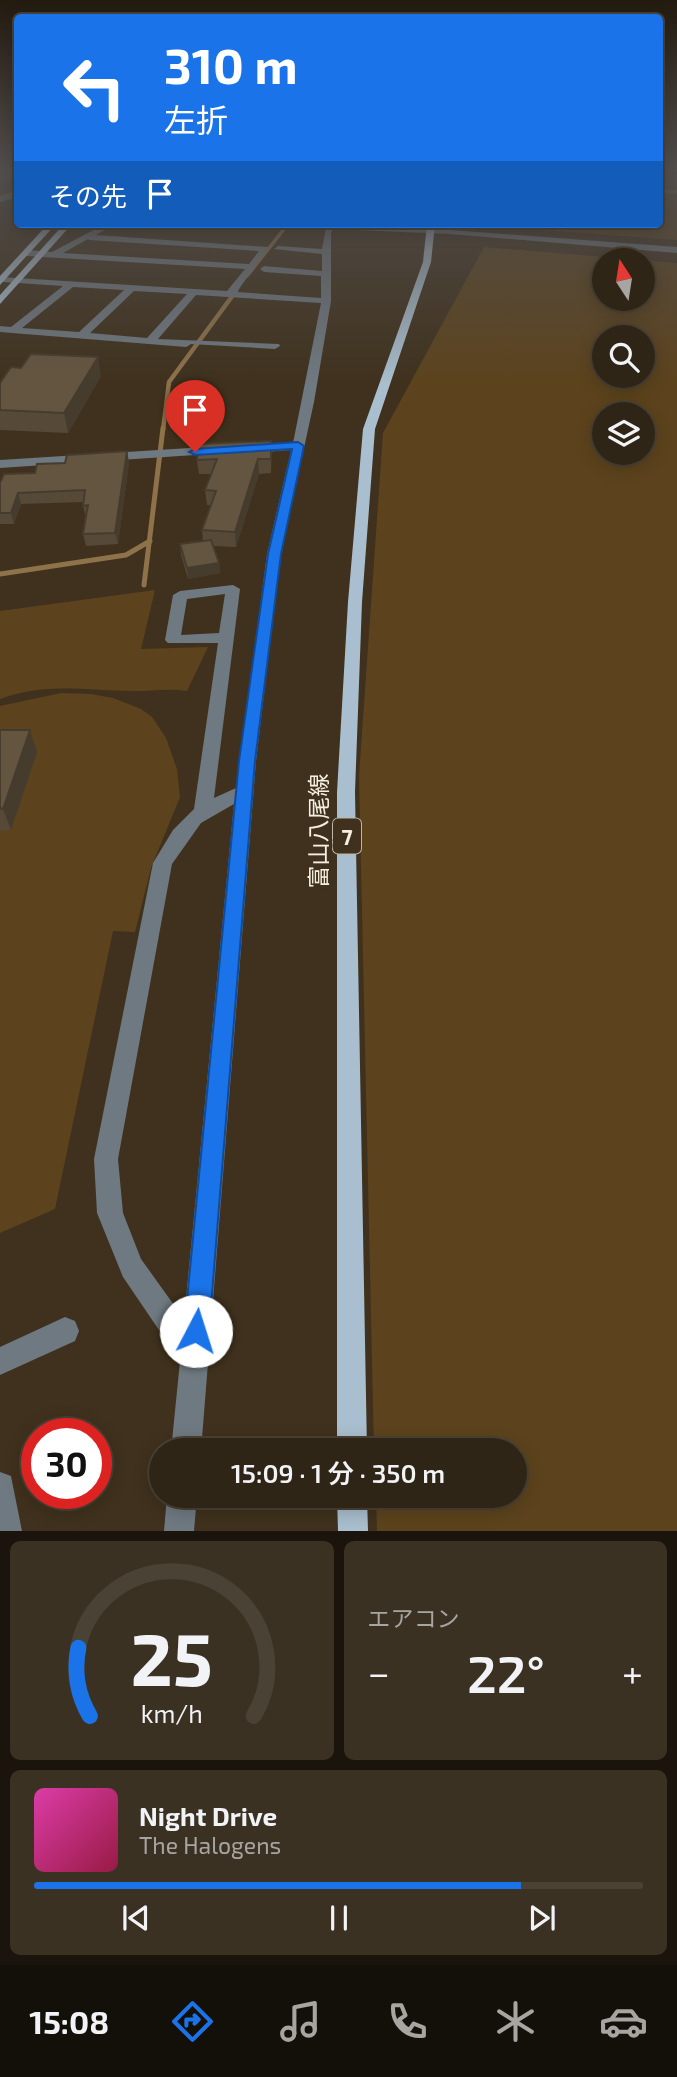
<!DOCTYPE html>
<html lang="ja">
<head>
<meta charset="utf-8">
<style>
	body { margin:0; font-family:"Exo 2","Noto Sans JP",sans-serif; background:#3b3123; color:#f1f3f6; height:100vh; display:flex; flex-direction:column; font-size:26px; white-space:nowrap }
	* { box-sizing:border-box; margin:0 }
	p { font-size:23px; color:#a7a5a1 }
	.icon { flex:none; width:38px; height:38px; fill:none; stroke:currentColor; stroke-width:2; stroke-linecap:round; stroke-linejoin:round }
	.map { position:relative; height:1531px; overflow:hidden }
	.details { display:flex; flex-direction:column; gap:10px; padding:10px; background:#1a140c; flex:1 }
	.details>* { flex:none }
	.top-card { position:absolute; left:14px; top:14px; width:649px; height:214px; border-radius:7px; box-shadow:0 4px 18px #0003,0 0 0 2px #4a4235; background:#1a73e8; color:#fff; overflow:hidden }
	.needle { width:46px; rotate:348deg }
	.tools { position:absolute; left:592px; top:248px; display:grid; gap:14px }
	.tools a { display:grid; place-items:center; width:63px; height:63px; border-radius:50%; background:#2f2516; box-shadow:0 4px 18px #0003,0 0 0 2px #4a4235; font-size:35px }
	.speed { position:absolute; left:21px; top:1418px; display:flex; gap:14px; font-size:35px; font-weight:700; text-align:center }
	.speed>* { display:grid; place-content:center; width:91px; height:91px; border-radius:50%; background:#2f2516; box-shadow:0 4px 18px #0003,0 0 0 2px #4a4235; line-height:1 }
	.speed .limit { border:10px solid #d22; background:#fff; color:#111 }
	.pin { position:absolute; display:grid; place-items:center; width:60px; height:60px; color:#fff; margin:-72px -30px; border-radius:50% 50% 50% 0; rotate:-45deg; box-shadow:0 0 7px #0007 }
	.pin .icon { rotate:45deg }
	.me { position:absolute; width:77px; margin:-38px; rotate:5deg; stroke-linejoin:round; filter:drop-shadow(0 0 5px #0008) }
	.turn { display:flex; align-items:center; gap:24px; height:147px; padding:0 35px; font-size:32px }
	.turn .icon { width:91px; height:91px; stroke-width:2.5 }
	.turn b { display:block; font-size:49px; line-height:60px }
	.then { display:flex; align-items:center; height:66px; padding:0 35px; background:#0003; gap:14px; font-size:26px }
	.big { font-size:52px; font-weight:600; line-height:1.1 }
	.details .tile { flex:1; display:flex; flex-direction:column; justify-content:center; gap:10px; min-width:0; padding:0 24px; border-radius:10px; background:#3b3123 }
	.details .dial { align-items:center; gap:0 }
	.dial svg { height:182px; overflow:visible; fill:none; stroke:#4a4235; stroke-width:7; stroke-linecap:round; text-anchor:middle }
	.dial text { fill:#f1f3f6; stroke:none }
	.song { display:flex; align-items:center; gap:21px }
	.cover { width:84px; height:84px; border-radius:10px; background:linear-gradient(135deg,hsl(320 70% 55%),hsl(340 70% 35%)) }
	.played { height:7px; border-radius:4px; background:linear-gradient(90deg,#1a73e8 80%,#4a4235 80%) }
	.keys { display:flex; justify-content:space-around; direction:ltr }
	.heat { display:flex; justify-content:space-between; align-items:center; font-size:38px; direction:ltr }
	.details .tiles { flex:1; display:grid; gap:10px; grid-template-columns:1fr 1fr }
	.tile:last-child { grid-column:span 2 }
	.trip { position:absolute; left:149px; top:1438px; width:378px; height:70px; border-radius:35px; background:#2f2516; box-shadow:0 4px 18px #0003,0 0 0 2px #4a4235; font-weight:600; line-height:70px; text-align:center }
	.tabs { display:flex; height:112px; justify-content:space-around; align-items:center; background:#130f09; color:#a7a5a1 }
	.tabs .icon { width:49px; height:49px }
	.tabs .active { color:#1a73e8 }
	.tabs b { font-size:32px; color:#f1f3f6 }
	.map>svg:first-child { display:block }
	.green { fill:#5c431d; fill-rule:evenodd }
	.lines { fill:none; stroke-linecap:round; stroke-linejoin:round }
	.stream-far2 { stroke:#8e724a; stroke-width:3.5 }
	.stream-far1 { stroke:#8e724a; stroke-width:4.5 }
	.stream { stroke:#8e724a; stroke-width:5 }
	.minor { fill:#6f7981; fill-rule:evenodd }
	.major { fill:#a9bece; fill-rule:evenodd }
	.wall { fill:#564937 }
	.shaded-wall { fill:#463c2d }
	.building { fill:#645540; stroke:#463c2d; stroke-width:2 }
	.route { fill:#1a73e8; stroke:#114b97; stroke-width:2 }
	.labels { text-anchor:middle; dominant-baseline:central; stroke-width:7; stroke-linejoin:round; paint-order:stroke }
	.shield { fill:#3f311d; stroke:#c0b5a7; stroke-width:2 }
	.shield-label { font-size:21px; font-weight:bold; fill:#f7eee2 }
	.street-label { font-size:23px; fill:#f7eee2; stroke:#3f311d }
</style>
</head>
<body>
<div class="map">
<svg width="677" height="1531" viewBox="0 0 677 1531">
	<rect width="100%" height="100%" fill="#3f311d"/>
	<g class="green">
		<path d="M660,170H677V240L487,226L660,224Z"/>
		<path d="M484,247L677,263V1531H377L376,1496H514V1451H374L359,776L383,433ZM604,261H642V299H604ZM604,338H642V376H604ZM604,415H642V453H604Z"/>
		<path d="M155,590L141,649L208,647L187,691C168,688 153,691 134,691C85,691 48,682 0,699V611Z"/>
		<path d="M61,693L91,694L113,698L141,709L152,717L166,738L177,769L180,797L151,868L135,932L113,931L55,1209L0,1233V830H11L0,752V706Z"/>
	</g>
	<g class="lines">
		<g class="stream-far2">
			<path d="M660,191L677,192"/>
			<path d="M0,197L18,192"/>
			<path d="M247,276L288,224"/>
		</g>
		<path class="stream-far1" d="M163,430L169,382L236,291"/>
		<g class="stream">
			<path d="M0,574L126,555L150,541"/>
			<path d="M144,585L163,428"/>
		</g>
		<g class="minor">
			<path d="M18,192V197L0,202V197Z"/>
			<path d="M105,224H115L96,235L268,247L237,292L321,298V276L264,272L260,269L264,266L322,271V254L274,249L278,246L322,249L326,228L295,224L450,230L677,247V253L450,234L333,229L331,233V301L314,402L281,554L256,761L201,1451H171L180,1361L123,1277L97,1213L94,1159L153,863L173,830L194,809L218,643H168L165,640L173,595L180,591L233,585L240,589L214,798L236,788L267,554L291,450L249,453L243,449L249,445L293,443L321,303L196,295L158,339L279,344L280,346L275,349L191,344L186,347L0,332V326L11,327L63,286L3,282L0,281V277L227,291L245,269L26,256L22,253L26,250L52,252ZM88,239L89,240L259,251L249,264L63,253ZM73,287L124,290L79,332L22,328ZM134,291L187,294L147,338L90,333ZM225,594L219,633L181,635L187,599ZM234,804L184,1319L141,1259L123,1213L118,1159L172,864L201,823Z"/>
			<path d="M221,446L225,447V453L0,468V460Z"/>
			<path d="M65,1317L75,1321L79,1331L75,1341L0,1375V1347Z"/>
			<path d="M0,1472L11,1476L22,1531H0Z"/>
			<path d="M167,1496H197L194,1531H164Z"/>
		</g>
		<g class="major">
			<path d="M48,224H56L0,285V276Z"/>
			<path d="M64,224H72L0,304V295Z"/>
			<path d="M427,224H435L431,262L375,429L362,602L355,792L367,1451H337V792L348,602L363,429L423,262Z"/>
			<path d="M337,1496H367L368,1531H338Z"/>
		</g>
	</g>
	<g class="wall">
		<path d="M21,368L101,376L68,433L0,430V383Z"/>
		<path d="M271,441V473L259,474L236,547L213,546L219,563L220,573L188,579L181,555L180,544L203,541L202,530L211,505H207L205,490L211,474H199L197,460Z"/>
		<path d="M127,451L129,463L118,544L86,546L83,534L86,517L83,506V502L21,504L14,524H0V481L35,473L65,463Z"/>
		<path d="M0,730H30L37,752L11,830H0Z"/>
	</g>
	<g class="shaded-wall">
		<path d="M18,178V189L0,196V184Z"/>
		<path d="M98,357L101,376L68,433L64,413Z"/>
		<path d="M271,441L272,455L271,473Z"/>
		<path d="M127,451L129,463L118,544L115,533Z"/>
		<path d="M258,459L259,474L236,547L235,532Z"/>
		<path d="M18,493L21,504L14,524L11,513Z"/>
		<path d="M219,563L220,573L188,579L187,568Z"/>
		<path d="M30,730L37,752L11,830L3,809Z"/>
	</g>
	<g class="building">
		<path d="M0,170H18V178L0,184Z"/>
		<path d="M31,354L98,357L64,413L0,410V383L11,367L21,368Z"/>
		<path d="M271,441V459H258L235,532L202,530L216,491L205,490L217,459L197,460L198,444Z"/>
		<path d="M127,451L115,533L83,534L88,505L83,506L85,490L18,493L11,513H0V481H1L4,474L35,473L37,464L65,463L67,455Z"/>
		<path d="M211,540L219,563L187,568L180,544Z"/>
		<path d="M0,730H30L3,809L0,808Z"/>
	</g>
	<linearGradient id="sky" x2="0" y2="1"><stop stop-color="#231b10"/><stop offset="0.44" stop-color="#524e4c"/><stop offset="1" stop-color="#524e4c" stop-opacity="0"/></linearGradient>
	<rect width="677" height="384" fill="url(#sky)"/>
	<path class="route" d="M298,442L304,446L281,554L255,761L209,1331L205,1340L196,1343L187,1340L184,1331L239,761L268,554L292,449L195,455L189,452L195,449Z"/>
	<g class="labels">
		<rect class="shield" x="333" y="818.5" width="28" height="35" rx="5"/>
		<g class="shield-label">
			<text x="347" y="836">7</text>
		</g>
		<g class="street-label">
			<text transform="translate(318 831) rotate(-90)">富山八尾線</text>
		</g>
	</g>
</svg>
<div class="tools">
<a><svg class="needle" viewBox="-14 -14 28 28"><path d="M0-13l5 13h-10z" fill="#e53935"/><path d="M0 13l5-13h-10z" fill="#a7a5a1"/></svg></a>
<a><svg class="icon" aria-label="search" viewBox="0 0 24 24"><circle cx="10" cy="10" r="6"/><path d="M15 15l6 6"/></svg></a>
<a><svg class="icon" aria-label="layers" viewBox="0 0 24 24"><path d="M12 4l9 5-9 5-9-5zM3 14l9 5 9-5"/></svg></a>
</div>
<div class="speed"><div class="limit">30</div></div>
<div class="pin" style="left:195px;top:452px;background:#d93025"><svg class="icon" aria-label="arrive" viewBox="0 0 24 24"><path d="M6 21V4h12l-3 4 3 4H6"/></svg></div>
<svg class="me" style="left:196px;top:1331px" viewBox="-20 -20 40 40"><circle r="19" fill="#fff"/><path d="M0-13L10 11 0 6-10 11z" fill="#1a73e8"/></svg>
<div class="trip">15:09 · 1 分 · 350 m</div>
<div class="top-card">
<div class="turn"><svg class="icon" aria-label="left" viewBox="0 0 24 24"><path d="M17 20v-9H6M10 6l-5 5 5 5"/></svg><div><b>310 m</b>左折</div></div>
<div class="then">その先<svg class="icon" aria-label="arrive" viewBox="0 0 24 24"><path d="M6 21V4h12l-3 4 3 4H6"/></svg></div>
</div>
</div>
<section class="details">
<div class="tiles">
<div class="tile dial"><svg viewBox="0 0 100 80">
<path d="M14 69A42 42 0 1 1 86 69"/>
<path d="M14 69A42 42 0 0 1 9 39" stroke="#1a73e8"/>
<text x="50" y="56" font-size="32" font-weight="700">25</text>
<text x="50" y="72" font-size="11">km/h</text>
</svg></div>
<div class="tile"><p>エアコン</p>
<div class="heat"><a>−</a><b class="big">22°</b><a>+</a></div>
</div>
<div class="tile">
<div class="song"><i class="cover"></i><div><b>Night Drive</b><p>The Halogens</p></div></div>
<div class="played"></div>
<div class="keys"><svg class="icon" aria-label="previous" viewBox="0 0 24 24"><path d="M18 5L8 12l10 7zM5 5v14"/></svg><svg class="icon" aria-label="pause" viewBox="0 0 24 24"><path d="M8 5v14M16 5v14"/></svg><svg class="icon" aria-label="next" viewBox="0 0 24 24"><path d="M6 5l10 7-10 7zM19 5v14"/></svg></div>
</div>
</div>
</section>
<nav class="tabs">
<b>15:08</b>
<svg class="icon active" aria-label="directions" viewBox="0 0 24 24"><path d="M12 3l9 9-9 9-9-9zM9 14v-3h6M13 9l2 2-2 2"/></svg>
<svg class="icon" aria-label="music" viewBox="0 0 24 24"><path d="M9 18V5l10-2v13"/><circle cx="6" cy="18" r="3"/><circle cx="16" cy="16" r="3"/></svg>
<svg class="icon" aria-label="phone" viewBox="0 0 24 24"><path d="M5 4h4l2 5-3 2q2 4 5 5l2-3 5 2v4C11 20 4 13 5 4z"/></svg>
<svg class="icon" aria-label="climate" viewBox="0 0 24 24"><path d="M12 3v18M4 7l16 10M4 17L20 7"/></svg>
<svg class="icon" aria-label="car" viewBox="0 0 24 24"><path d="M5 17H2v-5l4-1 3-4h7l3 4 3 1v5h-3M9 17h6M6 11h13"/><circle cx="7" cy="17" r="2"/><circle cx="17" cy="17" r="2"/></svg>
</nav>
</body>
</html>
